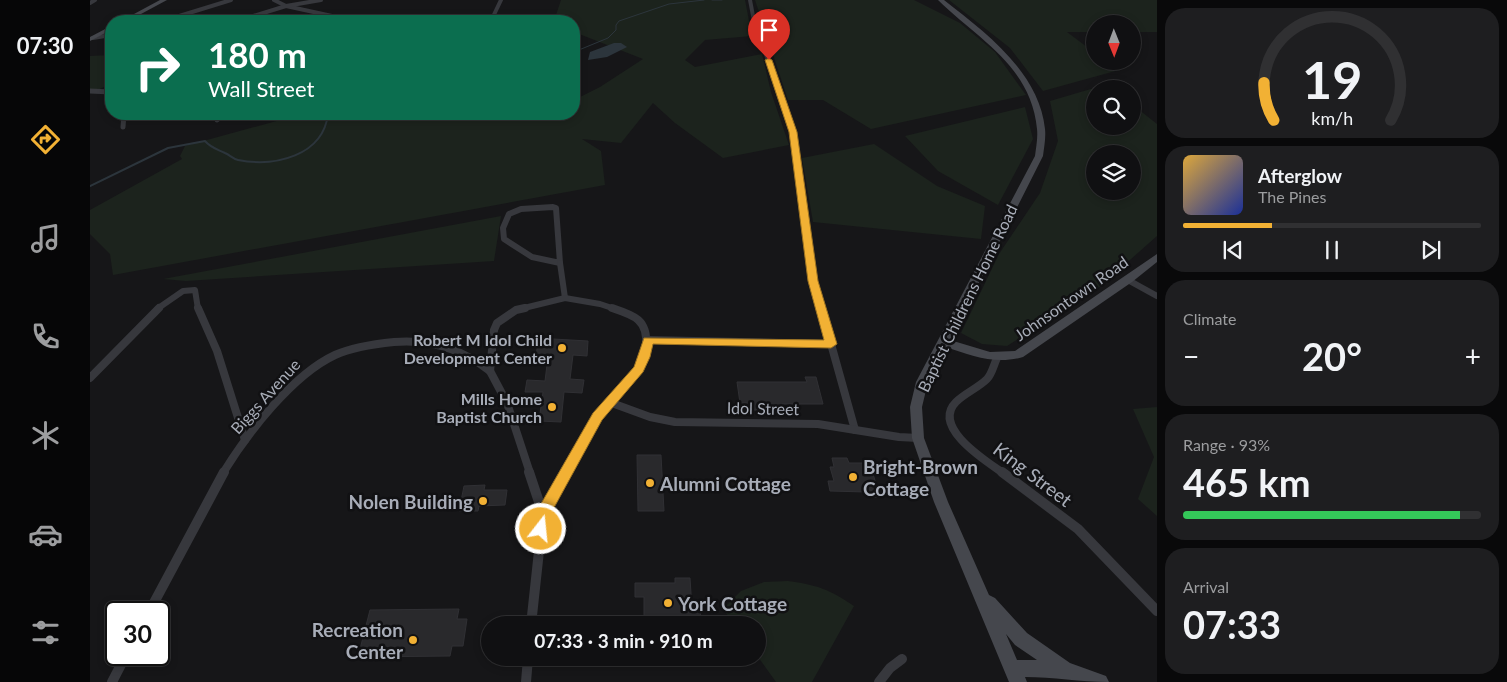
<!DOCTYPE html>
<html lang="en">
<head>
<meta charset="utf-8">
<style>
	body { margin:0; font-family:Lato,sans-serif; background:#1e1e20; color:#f1f3f6; height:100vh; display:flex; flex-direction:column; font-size:19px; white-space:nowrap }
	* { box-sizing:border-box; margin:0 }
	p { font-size:16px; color:#9c9d9f }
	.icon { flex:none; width:28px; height:28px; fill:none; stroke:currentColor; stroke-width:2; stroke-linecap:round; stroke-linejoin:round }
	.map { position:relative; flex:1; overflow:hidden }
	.panel { display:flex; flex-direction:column; gap:8px; padding:8px; background:#09090a; width:350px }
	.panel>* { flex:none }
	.banner { position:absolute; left:15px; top:15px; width:475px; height:105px; border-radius:20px; box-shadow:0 2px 8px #0003,0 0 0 1px #303032; background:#0b6e4f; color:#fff; overflow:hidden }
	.needle { width:32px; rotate:179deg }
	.controls { position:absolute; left:996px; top:15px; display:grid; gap:10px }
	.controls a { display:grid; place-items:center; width:55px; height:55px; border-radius:50%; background:#101012; box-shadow:0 2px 8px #0003,0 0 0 1px #303032; font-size:25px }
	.speed { position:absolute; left:15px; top:601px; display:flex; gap:10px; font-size:25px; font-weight:700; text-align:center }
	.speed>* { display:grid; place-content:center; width:65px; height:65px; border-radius:50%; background:#101012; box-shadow:0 2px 8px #0003,0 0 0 1px #303032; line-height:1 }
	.speed .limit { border:2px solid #111; border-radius:8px; background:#fff; color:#111 }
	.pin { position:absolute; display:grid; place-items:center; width:42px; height:42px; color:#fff; margin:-51px -21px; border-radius:50% 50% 50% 0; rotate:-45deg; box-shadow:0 0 5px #0007 }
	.pin .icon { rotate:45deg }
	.me { position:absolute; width:55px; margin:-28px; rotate:16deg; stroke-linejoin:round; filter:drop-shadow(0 0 4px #0008) }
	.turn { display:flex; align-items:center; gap:18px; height:105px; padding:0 20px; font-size:22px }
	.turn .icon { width:65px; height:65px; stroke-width:2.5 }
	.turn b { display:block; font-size:35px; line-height:42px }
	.big { font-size:38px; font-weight:700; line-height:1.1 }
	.panel .card { flex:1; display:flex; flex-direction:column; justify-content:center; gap:8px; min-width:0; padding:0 18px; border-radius:20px; background:#1e1e20 }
	.panel .dial { align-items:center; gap:0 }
	.dial svg { height:130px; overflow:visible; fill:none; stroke:#303032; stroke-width:7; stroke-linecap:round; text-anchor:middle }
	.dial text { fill:#f1f3f6; stroke:none }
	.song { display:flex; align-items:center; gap:15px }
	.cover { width:60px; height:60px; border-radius:8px; background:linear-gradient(135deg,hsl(40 70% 55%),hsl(230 70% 35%)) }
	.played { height:5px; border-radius:2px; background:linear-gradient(90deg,#f2b134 30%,#303032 30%) }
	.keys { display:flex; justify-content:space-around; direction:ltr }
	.heat { display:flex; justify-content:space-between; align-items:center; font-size:28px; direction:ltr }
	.charge { height:8px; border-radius:4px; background:linear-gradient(90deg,#34c759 93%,#303032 0) }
	.trip { position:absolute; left:391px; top:616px; width:285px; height:50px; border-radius:25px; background:#101012; box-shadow:0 2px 8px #0003,0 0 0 1px #303032; font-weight:700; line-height:50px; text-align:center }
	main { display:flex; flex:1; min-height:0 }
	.dock { display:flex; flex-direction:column; width:90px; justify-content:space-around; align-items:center; background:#060607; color:#9c9d9f }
	.dock .icon { width:35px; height:35px }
	.dock .on { color:#f2b134 }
	.dock b { font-size:22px; color:#f1f3f6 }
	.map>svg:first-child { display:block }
	.green { fill:#1c231d; fill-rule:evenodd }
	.water { fill:#2c353c }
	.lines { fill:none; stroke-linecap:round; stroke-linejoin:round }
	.stream-far1 { stroke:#2c353c; stroke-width:1 }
	.stream { stroke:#2c353c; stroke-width:2 }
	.building { fill:#29292c; stroke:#303034 }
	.street-far4 { stroke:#37383d; stroke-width:4 }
	.street-far3 { stroke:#37383d; stroke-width:5 }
	.street-far2 { stroke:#37383d; stroke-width:6 }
	.street-far1 { stroke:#37383d; stroke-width:8 }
	.street { stroke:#37383d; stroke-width:10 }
	.secondary { fill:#45474d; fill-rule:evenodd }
	.route { fill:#f2b134; stroke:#9d7322 }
	.poi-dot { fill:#f2b134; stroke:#111113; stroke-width:2 }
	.labels { text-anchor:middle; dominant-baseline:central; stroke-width:5; stroke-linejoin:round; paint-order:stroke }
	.street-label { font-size:16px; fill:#a8adb8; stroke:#111113 }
	.poi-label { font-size:16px; font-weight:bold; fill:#a8adb8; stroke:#111113; text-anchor:end }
	.near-poi-label { font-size:19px; font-weight:bold; fill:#a8adb8; stroke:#111113; text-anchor:start }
	.near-street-label { font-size:19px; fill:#a8adb8; stroke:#111113 }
</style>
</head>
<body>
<main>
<nav class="dock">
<b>07:30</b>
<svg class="icon on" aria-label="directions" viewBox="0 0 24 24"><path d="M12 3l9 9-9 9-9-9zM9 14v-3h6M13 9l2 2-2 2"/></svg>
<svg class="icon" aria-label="music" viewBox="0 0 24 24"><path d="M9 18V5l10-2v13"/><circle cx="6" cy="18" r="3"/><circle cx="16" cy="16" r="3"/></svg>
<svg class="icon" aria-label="phone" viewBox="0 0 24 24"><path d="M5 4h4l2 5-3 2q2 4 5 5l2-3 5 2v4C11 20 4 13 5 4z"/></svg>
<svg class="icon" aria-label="climate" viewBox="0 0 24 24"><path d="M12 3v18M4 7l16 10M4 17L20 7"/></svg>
<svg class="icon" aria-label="car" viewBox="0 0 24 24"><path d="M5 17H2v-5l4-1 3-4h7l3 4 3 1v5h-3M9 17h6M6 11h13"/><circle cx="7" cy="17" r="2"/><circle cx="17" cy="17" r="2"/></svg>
<svg class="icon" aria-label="filters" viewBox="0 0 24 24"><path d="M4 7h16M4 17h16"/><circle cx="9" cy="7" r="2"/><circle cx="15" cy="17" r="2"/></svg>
</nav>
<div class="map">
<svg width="1067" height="682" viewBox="0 0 1067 682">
	<rect width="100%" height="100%" fill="#161618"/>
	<g class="green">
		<path d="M471,0H655L662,36L615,40L595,60L605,67L672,54L681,92L699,145L633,158L585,123L563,103L531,143L492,139L511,151L515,185L23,275L20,254L0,234V210L92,159L90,156L95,146L212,114H484V100L510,87L553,59L484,32V21H464Z"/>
		<path d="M665,0H824L870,23L905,52L936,95L781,129L733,100H698Z"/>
		<path d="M859,0H1067V32H1043L1042,24H1005V32H977L1005,53V61H1016L1029,70L953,91L920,48Z"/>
		<path d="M21,55V83L10,89H0V56Z"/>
		<path d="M1011,86H1020L1023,89H1005V126H1042L1043,105L1067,124V236L1006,290L917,346L892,344L871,333L909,254L950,193L968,141L960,101ZM1005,154H1042V191H1005Z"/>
		<path d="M935,107L943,139L908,205L848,171L815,136Z"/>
		<path d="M784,144L847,186L895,206L891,239L723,222L712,158Z"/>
		<path d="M411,216L404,261L96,281L73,279Z"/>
		<path d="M1067,407V516L1048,499L1064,457L1043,409Z"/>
		<path d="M698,581C727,585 739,589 764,606L722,682H686L668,657V625H645L633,609L651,591L674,582Z"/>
	</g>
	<path class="water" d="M524,43H531L537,47L517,57L498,60L500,52Z"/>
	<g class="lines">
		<g class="stream-far1">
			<path d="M622,0H632"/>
			<path d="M484,52L518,38L526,30V25L529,21L579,4L614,0"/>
		</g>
		<path class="stream" d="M0,186L78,148L115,141C121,148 127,149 135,153C140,155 143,159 148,160C185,167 233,156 238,114"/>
	</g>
	<g class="building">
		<path d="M463,339L498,341L497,356L483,355L480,379L494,380L492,393L474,392L471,422L449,421L453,392H435L437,380L455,381L458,357H446L448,341H463Z"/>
		<path d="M715,377H726L733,404H692L694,414H669L668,410H660L658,403H650L647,382H717Z"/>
		<path d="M547,455H571L574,511H548Z"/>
		<path d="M742,458H757L759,463H786L789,474H783L790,497H777L776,492L740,491L738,481H744L740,467H744Z"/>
		<path d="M395,485L394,490H417L415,505L389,506L388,511H369L374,486Z"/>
		<path d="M585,578H600L602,609H610L611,622H576V625H554V597H545V583H585Z"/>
		<path d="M369,609L367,619H377L373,646H362L360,656L268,657L280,610Z"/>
	</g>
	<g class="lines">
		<g class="street-far4">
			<path d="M184,0L196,6L242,16L397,21"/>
			<path d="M660,0L664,21L685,80"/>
			<path d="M0,3L5,0"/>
			<path d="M73,21L141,0"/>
			<path d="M147,21L196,6L231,0"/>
			<path d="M401,21L411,0"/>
			<path d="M3,38L21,35"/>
		</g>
		<g class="street-far3">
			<path d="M684,78L703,132L710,180"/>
			<path d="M0,91L21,92"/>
			<path d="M126,114L127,120"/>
			<path d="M33,127L34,114"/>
		</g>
		<g class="street-far2">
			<path d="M709,179L723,281L731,309"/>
			<path d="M463,207L466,208L470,263L442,257L414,239L413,228L419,214L431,209Z"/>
			<path d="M470,263L475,298"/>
			<path d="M1038,280L1067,296"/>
			<path d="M67,309L93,291L105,290L108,309"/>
			<path d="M430,309L475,298L510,304L525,309"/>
		</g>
		<g class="street-far1">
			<path d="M108,308L127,351L155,440"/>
			<path d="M435,308L426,310L407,323L404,330L400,371L417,403L440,473"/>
			<path d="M731,308L765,430"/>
			<path d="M558,340L741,344"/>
			<path d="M907,358C904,364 902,374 897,379C888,388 875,393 866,402C841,427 896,461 913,473"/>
			<path d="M0,378L69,308"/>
			<path d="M519,402L560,417L585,422L728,424L809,437L828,438"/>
			<path d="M133,473C157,434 202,375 245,355C263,347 284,344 304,342C340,339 372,349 400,371"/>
			<path d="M475,473C486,455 495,433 507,416C524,392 553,376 556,345C558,319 543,315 522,308"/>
		</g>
		<g class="street">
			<path d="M439,472L453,514"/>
			<path d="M912,472L988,529L1067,611"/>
			<path d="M453,514L476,472"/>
			<path d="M59,612L134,472"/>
			<path d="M441,625L453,514"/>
			<path d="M22,682L36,655"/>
			<path d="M436,682L438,658"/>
			<path d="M789,682L800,668L812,659"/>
		</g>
		<g class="secondary">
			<path d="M70,0H77L38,21H31Z"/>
			<path d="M848,0H854C896,33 949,72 955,129C956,138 954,147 953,156L860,340L900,352L925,351L1067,254V262L1042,282L933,357C906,365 882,356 856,347L838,382L832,407L834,438L858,502L899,595L905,598L937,633L980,663L1016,676L1019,682C990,682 963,677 935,677L937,682H919L844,502L822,438L820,407L826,382L945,156C946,147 948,138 947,129C941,66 889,40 848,0ZM916,634L925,645L947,660H927Z"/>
			<path d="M21,26V30L0,41V37Z"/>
		</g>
	</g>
	<path class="route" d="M679,58L682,60L707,132L728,281L747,344L741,348L563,344L560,357L553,372L512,420L460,515L456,533L451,535L446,533L444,529L448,509L503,413L544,367L554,338L734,340L718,281L699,132L675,60Z"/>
	<g class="poi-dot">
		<circle cx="472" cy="348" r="5"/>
		<circle cx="462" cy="407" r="5"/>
		<circle cx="763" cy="477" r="5"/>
		<circle cx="560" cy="483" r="5"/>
		<circle cx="393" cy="501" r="5"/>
		<circle cx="578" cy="603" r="5"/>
		<circle cx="323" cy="640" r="5"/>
	</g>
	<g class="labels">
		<g class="street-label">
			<text transform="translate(877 298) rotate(-64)">Baptist Childrens Home Road</text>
			<text transform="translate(981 298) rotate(-35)">Johnsontown Road</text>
			<text transform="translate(175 396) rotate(-48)">Biggs Avenue</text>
			<text transform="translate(673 408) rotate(1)">Idol Street</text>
		</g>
		<g class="poi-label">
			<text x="462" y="339">Robert M Idol Child<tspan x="462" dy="18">Development Center</tspan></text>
			<text x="452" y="398">Mills Home<tspan x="452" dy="18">Baptist Church</tspan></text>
		</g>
		<g class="near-poi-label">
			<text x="773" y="466">Bright-Brown<tspan x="773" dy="22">Cottage</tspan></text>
			<text x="570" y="483">Alumni Cottage</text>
			<text x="383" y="501" text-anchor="end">Nolen Building</text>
			<text x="588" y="603">York Cottage</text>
			<text x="313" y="629" text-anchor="end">Recreation<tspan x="313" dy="22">Center</tspan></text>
		</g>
		<g class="near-street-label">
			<text transform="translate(943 474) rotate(37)">King Street</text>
		</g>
	</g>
</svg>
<div class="controls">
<a><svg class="needle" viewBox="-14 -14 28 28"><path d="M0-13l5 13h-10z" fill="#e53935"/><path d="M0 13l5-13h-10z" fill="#9c9d9f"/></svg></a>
<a><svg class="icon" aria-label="search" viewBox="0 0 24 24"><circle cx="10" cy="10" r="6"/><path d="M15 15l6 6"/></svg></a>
<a><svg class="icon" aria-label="layers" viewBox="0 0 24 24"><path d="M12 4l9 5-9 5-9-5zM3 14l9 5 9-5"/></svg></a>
</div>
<div class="speed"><div class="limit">30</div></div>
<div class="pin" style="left:679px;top:60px;background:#d93025"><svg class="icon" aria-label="arrive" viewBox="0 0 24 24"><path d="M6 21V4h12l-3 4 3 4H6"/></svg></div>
<svg class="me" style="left:451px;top:529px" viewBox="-20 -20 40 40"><circle r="17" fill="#f2b134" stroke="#fff" stroke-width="3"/><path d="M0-11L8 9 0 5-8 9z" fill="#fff"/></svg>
<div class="trip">07:33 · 3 min · 910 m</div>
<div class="banner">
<div class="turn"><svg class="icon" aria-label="right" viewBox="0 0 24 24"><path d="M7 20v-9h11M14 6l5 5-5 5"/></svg><div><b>180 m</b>Wall Street</div></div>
</div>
</div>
<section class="panel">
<div class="card dial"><svg viewBox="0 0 100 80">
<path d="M14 69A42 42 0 1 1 86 69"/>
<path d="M14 69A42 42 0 0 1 8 46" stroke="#f2b134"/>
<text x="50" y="56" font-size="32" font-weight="700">19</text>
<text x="50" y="72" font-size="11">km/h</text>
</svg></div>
<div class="card">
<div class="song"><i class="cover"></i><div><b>Afterglow</b><p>The Pines</p></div></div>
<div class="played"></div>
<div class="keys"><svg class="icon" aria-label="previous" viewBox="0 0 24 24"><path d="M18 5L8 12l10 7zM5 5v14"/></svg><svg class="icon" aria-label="pause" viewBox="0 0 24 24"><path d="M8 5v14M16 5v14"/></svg><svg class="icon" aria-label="next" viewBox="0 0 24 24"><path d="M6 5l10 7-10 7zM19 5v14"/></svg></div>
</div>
<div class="card"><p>Climate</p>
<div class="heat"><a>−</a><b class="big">20°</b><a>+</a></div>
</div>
<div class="card"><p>Range · 93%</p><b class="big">465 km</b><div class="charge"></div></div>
<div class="card"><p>Arrival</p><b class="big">07:33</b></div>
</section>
</main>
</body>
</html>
